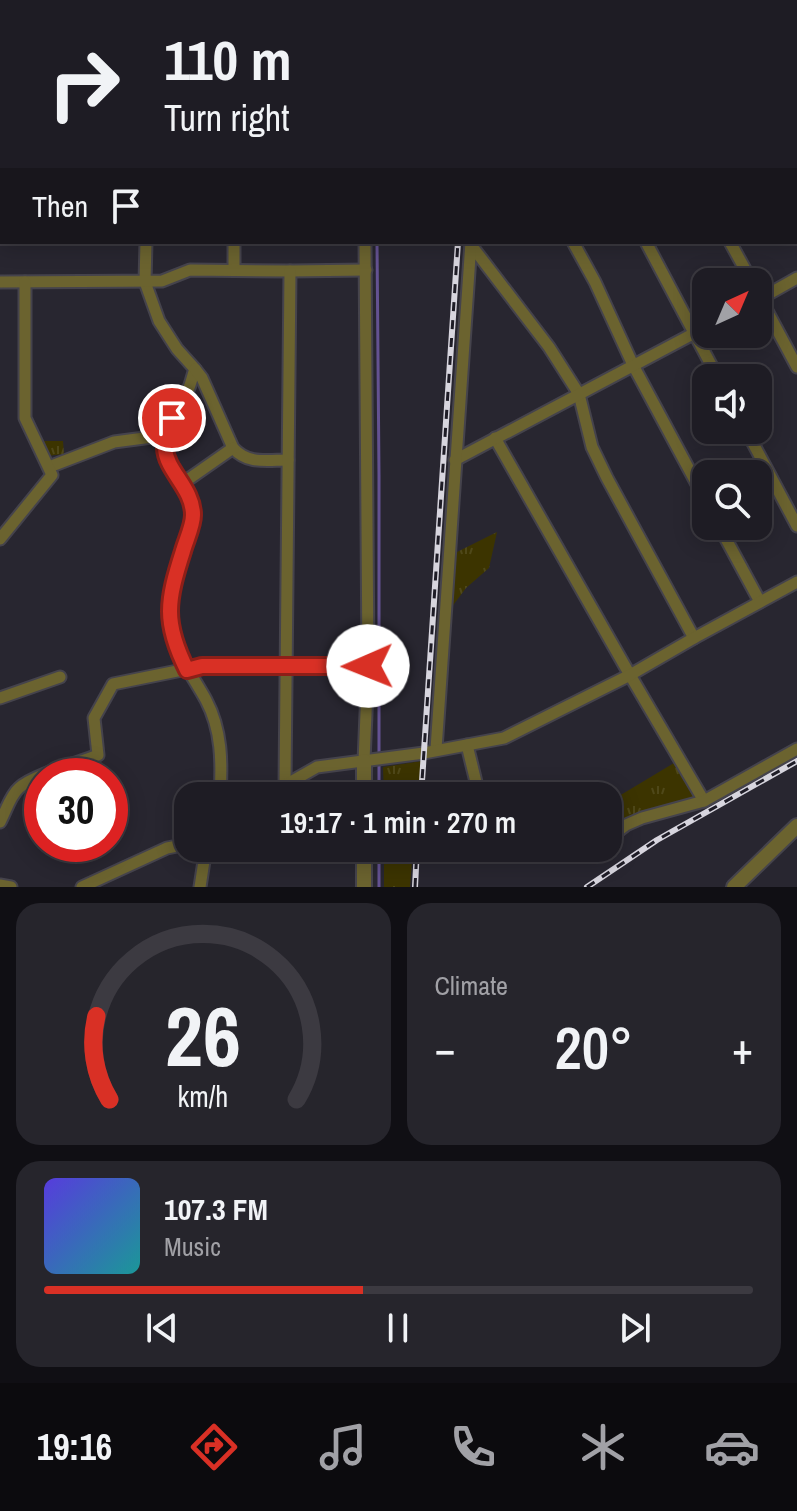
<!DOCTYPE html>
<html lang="en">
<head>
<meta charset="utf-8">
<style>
	body { margin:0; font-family:"Archivo Narrow",sans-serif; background:#26252c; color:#f1f3f6; height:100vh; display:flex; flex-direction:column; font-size:30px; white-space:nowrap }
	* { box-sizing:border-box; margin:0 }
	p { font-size:26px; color:#a1a1a6 }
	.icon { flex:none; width:44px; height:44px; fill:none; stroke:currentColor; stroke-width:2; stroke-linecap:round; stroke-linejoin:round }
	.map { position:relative; height:887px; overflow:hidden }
	.drawer { display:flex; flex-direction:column; gap:16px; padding:16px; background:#100f14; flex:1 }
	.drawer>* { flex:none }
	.banner { position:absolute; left:0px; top:0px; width:798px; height:244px; box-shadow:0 4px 20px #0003,0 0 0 2px #3c3a41; background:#1e1c24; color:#f1f3f6; overflow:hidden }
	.needle { width:52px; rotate:44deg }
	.tools { position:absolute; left:692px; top:268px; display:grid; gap:16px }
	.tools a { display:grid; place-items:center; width:80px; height:80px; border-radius:16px; background:#1e1c24; box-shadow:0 4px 20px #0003,0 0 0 2px #3c3a41; font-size:40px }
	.speed { position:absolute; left:24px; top:758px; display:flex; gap:16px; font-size:40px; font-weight:700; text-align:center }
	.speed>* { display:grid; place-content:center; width:104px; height:104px; border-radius:50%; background:#1e1c24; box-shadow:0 4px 20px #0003,0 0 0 2px #3c3a41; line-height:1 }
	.speed .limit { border:12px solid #d22; background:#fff; color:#111 }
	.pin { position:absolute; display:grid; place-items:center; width:68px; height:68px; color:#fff; margin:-34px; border:4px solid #fff; border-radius:50%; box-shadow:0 2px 8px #0007 }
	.me { position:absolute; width:88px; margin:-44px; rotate:269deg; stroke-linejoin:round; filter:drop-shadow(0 0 6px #0008) }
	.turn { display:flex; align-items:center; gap:28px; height:168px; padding:0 32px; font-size:36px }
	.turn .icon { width:104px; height:104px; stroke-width:2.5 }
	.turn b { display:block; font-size:56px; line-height:68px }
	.then { display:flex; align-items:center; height:76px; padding:0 32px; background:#0003; gap:16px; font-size:30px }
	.big { font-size:60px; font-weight:600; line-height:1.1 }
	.drawer .widget { flex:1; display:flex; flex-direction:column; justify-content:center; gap:12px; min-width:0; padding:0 28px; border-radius:24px; background:#26252c }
	.drawer .dial { align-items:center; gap:0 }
	.dial svg { height:208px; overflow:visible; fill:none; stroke:#3c3a41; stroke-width:7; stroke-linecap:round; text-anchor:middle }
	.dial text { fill:#f1f3f6; stroke:none }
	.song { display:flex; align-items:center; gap:24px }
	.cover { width:96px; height:96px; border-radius:12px; background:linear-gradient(135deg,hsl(250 70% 55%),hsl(180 70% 35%)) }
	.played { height:8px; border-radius:4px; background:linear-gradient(90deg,#d93025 45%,#3c3a41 45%) }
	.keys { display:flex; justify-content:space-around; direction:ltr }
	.heat { display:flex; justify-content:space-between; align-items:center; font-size:44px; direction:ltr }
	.drawer .tiles { flex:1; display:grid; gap:16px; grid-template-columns:1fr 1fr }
	.widget:last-child { grid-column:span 2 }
	.trip { position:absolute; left:174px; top:782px; width:448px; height:80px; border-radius:24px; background:#1e1c24; box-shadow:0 4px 20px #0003,0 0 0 2px #3c3a41; font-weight:600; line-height:80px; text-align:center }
	.tab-bar { display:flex; height:128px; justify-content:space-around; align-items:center; background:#0c0b0e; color:#a1a1a6 }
	.tab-bar .icon { width:56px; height:56px }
	.tab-bar .active { color:#d93025 }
	.tab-bar b { font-size:36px; color:#f1f3f6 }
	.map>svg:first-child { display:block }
	.park { fill:url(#park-tufts) }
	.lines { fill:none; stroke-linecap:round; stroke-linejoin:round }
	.stream { stroke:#645292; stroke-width:3 }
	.minor-casing { stroke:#45434c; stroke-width:15 }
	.tertiary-casing { stroke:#45434c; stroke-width:18 }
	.minor { stroke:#6b632f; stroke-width:11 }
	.tertiary { stroke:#6b632f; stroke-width:14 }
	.rail-casing { stroke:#d7d5de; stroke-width:6 }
	.rail { stroke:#1e1c26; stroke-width:3; stroke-dasharray:9; stroke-linecap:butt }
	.route-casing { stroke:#8d1f18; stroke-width:20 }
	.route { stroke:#d93025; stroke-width:14 }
</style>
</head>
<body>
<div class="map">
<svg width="797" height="887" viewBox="0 0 797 887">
	<defs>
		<pattern id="park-tufts" width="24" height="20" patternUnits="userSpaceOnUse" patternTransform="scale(2)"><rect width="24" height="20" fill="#3c3400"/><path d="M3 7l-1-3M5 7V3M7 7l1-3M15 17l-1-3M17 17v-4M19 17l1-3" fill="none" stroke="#4f4819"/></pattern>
	</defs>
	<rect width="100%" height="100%" fill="#282630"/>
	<g class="park">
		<path d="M40,441H63L64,454L47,456Z"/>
		<path d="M497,532L489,568L466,588L445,616L449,556Z"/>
		<path d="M679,760L704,801L626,825L614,799Z"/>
		<path d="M422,761L418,796H384L383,767Z"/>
		<path d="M384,848H413L410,887H384Z"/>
	</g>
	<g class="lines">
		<g class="stream">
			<path d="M377,242L379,475V756"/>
			<path d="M379,764V796"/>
			<path d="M379,848V887"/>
		</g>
		<g class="minor-casing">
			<g id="minor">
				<path d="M147,0V2"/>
				<path d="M233,0V2"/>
				<path d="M323,0L417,2"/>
				<path d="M517,0L518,2"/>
				<path d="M601,0L602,2"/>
				<path d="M689,0L690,2"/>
				<path d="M778,0L779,2"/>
				<path d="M477,2V0"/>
				<path d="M796,35L797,36"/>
				<path d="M0,58H2"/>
				<path d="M796,88L797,87"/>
				<path d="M0,131H2"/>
				<path d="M0,204H2"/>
				<path d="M796,205L797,207"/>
				<path d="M146,242L145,282L159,321L177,349L195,369C192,377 191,385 187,392C179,411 164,426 165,449C166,470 194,488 193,516C193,523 188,532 186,539C178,568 165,599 171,629C177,657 193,676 206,700C222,730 222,763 220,796"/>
				<path d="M573,242L595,282L633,365L706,501"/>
				<path d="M646,242L718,378"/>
				<path d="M730,242L752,282"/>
				<path d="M471,245L549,347L579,394L592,447L607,478L694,638"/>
				<path d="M234,270V242"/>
				<path d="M0,282L162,281L190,270L290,271L366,270"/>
				<path d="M758,294L797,367"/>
				<path d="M758,300L797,278"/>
				<path d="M195,369L202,378L233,448C248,465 268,460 288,460"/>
				<path d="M746,430L797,526"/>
				<path d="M495,438L630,675L704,801"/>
				<path d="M455,460L706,327"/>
				<path d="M49,467L114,442L167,435"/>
				<path d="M183,483L233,448"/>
				<path d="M719,526L760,602"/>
				<path d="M0,539L52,475L25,418V282"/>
				<path d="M0,698L60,677"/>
				<path d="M467,745L476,782L483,796"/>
				<path d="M436,749L471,242"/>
				<path d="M364,761L368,666L365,242"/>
				<path d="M285,785L290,271"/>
				<path d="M266,796L317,767L424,753L504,738L630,675L694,638L797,582"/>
				<path d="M0,822C6,811 10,796 19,788C33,775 78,763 98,755L94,718L113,684L202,666H368"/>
				<path d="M608,839L626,825L642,818L704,801L797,749"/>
				<path d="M0,885L11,887"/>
				<path d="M82,887L167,848L188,844"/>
				<path d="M200,887L206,848"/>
			</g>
		</g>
		<g class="tertiary-casing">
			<g id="tertiary">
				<path d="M364,796V761"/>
				<path d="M364,887V848"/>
				<path d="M734,887L797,826"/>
			</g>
		</g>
		<use href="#minor" class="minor"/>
		<use href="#tertiary" class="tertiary"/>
		<g class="rail-casing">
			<g id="rail">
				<path d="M468,2V0"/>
				<path d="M421,796L458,242"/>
				<path d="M415,887L417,848"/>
				<path d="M587,887L657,840L797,761"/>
			</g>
		</g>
		<use href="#rail" class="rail"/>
	</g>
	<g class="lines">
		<g class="route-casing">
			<path id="route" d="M172,418C169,427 165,438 165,448C166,471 193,488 193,515C193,526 186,540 183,551C167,601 163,622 187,670L202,666H368"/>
		</g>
		<use href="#route" class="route"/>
	</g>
</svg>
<div class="tools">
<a><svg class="needle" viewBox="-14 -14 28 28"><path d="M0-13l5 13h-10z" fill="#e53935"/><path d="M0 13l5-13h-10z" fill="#a1a1a6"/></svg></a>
<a><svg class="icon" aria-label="sound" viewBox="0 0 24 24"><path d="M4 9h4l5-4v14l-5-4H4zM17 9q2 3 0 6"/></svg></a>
<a><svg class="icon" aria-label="search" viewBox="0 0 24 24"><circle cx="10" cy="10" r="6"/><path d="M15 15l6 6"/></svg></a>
</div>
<div class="speed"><div class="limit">30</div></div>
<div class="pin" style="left:172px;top:418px;background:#d93025"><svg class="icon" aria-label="arrive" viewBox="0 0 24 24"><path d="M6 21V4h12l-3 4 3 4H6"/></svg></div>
<svg class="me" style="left:368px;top:666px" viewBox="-20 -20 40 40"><circle r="19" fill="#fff"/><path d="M0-13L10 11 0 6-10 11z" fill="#d93025"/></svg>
<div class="trip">19:17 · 1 min · 270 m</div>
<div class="banner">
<div class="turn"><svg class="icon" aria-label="right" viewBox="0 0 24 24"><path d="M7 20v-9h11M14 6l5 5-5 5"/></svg><div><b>110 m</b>Turn right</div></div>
<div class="then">Then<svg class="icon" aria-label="arrive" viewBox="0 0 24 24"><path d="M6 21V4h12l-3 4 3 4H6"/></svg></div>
</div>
</div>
<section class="drawer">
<div class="tiles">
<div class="widget dial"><svg viewBox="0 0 100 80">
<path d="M14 69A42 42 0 1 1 86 69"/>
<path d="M14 69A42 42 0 0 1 9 37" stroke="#d93025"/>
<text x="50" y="56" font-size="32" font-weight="700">26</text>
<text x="50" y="72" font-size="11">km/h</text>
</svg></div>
<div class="widget"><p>Climate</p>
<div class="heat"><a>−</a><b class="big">20°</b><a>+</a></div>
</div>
<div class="widget">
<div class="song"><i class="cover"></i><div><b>107.3 FM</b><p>Music</p></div></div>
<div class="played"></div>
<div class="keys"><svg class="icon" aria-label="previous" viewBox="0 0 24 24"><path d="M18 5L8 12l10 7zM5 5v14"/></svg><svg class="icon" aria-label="pause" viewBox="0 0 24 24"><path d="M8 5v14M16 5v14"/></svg><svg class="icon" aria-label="next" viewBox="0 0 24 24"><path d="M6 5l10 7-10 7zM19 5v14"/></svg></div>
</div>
</div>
</section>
<nav class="tab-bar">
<b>19:16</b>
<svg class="icon active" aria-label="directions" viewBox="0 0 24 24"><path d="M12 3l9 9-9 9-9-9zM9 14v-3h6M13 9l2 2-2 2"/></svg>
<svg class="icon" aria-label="music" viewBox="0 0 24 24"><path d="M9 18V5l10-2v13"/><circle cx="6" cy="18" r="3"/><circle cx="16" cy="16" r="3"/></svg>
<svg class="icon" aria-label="phone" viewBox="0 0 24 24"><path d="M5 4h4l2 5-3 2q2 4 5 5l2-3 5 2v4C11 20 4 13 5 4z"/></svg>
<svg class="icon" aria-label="climate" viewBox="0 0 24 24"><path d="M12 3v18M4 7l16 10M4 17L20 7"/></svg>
<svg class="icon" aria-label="car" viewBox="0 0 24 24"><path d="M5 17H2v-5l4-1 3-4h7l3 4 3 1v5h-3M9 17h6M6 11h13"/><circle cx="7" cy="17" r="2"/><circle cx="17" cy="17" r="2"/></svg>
</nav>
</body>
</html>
